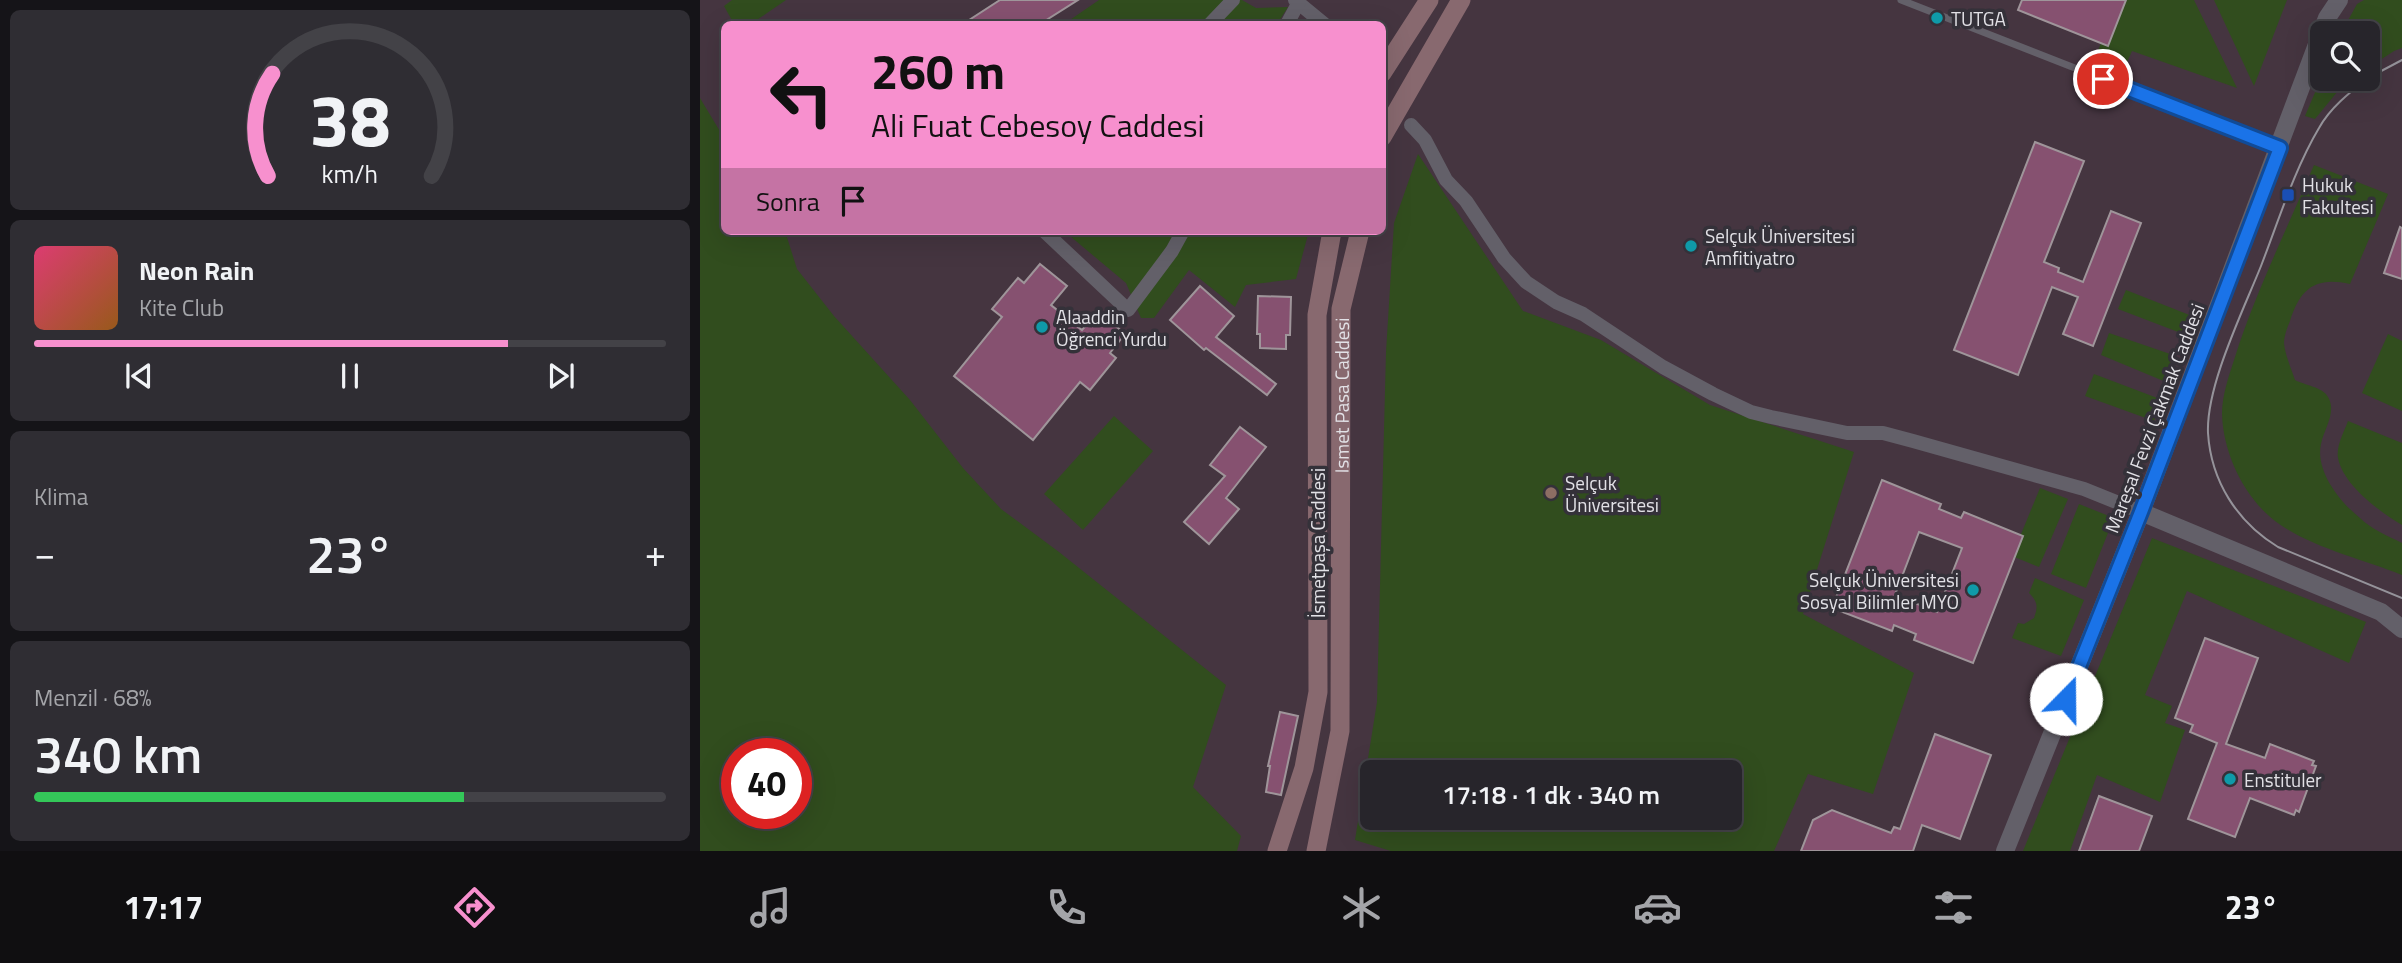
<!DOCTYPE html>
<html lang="tr">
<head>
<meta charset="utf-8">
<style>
	body { margin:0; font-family:"Titillium Web",sans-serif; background:#2f2d33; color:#f1f3f6; height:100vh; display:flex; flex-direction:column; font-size:26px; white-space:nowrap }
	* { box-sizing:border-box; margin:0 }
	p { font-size:23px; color:#a4a5a9 }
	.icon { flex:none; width:38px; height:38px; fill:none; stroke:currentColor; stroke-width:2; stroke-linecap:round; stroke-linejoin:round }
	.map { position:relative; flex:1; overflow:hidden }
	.sheet { display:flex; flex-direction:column; gap:10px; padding:10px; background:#151418; width:700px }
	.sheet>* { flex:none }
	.hud { position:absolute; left:21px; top:21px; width:665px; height:214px; border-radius:10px; box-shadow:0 7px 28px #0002,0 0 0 2px #434247; background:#f790ce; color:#111; overflow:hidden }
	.controls { position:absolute; left:1610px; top:21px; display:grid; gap:14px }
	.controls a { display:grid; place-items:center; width:70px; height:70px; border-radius:10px; background:#27252b; box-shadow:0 7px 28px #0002,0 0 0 2px #434247; font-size:35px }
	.speed { position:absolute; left:21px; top:738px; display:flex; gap:14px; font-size:35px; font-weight:700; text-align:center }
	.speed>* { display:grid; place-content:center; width:91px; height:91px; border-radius:50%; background:#27252b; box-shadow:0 7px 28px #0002,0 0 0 2px #434247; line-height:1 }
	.speed .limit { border:10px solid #d22; background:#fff; color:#111 }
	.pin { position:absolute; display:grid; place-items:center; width:60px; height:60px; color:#fff; margin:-30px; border:4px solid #fff; border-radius:50%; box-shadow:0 2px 7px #0007 }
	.me { position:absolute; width:77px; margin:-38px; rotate:22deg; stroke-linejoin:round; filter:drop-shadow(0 0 5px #0008) }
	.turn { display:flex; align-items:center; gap:24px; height:147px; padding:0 35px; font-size:32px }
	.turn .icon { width:91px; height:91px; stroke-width:2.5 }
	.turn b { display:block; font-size:49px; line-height:60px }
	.then { display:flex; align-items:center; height:66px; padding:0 35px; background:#0003; gap:14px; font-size:26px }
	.big { font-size:52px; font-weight:600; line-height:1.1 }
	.sheet .widget { flex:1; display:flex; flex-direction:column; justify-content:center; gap:10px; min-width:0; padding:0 24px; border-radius:10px; background:#2f2d33 }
	.sheet .dial { align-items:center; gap:0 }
	.dial svg { height:182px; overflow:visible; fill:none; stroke:#434247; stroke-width:7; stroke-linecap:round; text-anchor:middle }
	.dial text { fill:#f1f3f6; stroke:none }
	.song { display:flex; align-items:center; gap:21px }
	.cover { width:84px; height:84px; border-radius:10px; background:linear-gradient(135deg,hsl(340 70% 55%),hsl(30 70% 35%)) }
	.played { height:7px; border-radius:4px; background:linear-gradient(90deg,#f790ce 75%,#434247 75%) }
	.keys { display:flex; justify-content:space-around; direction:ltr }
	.heat { display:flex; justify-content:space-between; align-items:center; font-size:38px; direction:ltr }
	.charge { height:10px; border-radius:5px; background:linear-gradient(90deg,#34c759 68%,#434247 0) }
	.trip { position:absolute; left:660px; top:760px; width:382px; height:70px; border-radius:10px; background:#27252b; box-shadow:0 7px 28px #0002,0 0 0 2px #434247; font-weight:600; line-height:70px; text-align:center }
	.menu { display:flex; height:112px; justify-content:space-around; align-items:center; background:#100f11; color:#a4a5a9 }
	.menu .icon { width:49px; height:49px }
	.menu .current { color:#f790ce }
	.menu b { font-size:32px; color:#f1f3f6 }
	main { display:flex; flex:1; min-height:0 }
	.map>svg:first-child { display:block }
	.education { fill:#453540; fill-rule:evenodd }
	.green { fill:#314d1e; fill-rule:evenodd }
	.building { fill:#865170; stroke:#9f959a; stroke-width:2; fill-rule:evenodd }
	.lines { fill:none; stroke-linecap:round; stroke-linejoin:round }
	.service { stroke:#636069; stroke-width:7 }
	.minor { stroke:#636069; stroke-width:14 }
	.tertiary { stroke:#636069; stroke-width:18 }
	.secondary { stroke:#88696f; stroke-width:19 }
	.tram { stroke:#95939a; stroke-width:2 }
	.route-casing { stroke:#114b97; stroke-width:18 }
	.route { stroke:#1a73e8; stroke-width:12 }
	.culture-dot { fill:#0f9aa8; stroke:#343139; stroke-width:2.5 }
	.transit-dot { fill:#1a4fb4; stroke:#343139; stroke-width:2.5 }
	.education-dot { fill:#8d6e63; stroke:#343139; stroke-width:2.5 }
	.labels { text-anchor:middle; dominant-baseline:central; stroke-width:7; stroke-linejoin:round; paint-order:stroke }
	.poi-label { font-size:19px; fill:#e2e1e6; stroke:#343139; text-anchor:start }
	.street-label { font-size:19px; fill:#e2e1e6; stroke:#343139 }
</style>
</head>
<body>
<main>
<section class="sheet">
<div class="widget dial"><svg viewBox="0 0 100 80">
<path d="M14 69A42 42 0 1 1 86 69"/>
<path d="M14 69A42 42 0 0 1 16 24" stroke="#f790ce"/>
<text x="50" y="56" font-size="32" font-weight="700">38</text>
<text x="50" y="72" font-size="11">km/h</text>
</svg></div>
<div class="widget">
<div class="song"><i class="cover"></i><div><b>Neon Rain</b><p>Kite Club</p></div></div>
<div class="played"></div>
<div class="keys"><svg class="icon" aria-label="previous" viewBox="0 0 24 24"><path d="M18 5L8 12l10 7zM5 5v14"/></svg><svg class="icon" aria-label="pause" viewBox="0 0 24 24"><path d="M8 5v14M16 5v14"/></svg><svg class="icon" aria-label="next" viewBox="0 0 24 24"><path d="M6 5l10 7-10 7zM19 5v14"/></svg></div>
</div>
<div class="widget"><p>Klima</p>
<div class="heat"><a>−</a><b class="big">23°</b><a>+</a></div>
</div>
<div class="widget"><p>Menzil · 68%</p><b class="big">340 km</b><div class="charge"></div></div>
</section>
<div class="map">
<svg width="1702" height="851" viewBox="0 0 1702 851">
	<rect width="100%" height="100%" fill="#343139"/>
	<path class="education" d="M0,0H1702V851H0ZM24,24H682V231H24ZM1622,33H1668V79H1622ZM37,754H96V814H37ZM672,772H1029V817H672Z"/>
	<g class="green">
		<path d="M32,0H86L51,24H34L24,6Z"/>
		<path d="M399,0H542L556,8L588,7L577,24H364Z"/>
		<path d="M1419,0H1494L1537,88L1432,51L1421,76L1394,60Z"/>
		<path d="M1514,0H1587L1554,86Z"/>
		<path d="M1664,0H1702V48L1694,51L1668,68V33H1641L1657,4Z"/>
		<path d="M1622,76V79H1653L1638,91L1615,119L1605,116Z"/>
		<path d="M0,98L24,138V231H85L97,269L134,316L210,400L263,468L301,509L359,552L526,685L493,787L541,836L537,851H0ZM37,754H96V814H37Z"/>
		<path d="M718,154L823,311L901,340L1010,405L1154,452L1103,614L1214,673L1173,794L1108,774L1074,851H691L655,840L677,702L686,352L694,223ZM672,772H1029V817H672Z"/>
		<path d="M1614,165L1688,194L1650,284C1615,276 1600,289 1590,321C1587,328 1584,336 1584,343C1585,355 1591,368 1595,380C1604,385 1623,387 1628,397C1637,412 1624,429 1621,444C1615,471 1640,502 1660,518C1671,529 1688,536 1702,543V575C1662,559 1609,547 1575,521C1544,497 1523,453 1522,414C1522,394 1529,376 1535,357C1556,291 1587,229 1614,165Z"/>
		<path d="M364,231H609L596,279L546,285L535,307L489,270L454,318H441L426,283Z"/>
		<path d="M1426,290L1492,316L1486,335L1418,309Z"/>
		<path d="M1409,333L1476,356L1466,382L1401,355Z"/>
		<path d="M1688,334L1702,341V411L1662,393Z"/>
		<path d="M1394,374L1460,399L1454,421L1385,396Z"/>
		<path d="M414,416L453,451L383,530L344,494Z"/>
		<path d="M1648,421L1702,443V525C1680,512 1643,485 1638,458C1636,446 1644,432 1648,421Z"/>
		<path d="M1340,488L1368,499L1339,567L1312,556Z"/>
		<path d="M1379,504L1414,518L1386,588L1351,574Z"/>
		<path d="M1452,538L1666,622L1649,663L1487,591L1445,695L1472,706L1465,723L1485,730L1460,802L1397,775L1370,851H1323Z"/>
		<path d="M1335,578L1384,600L1361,656L1312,638L1318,623L1324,624L1334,618C1338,607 1338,602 1329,593Z"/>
	</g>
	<g class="building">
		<path d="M300,0H378L340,24H263Z"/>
		<path d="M1322,0H1426L1408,46L1318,10Z"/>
		<path d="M1335,142L1384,161L1344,262L1359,268L1358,272L1383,282L1411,211L1441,223L1393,346L1363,334L1378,297L1352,287L1318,375L1254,350Z"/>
		<path d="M1700,227L1702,228V279L1684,273Z"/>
		<path d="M340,264L367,286L351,305L382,330L398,311L425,334L410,353L416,358L390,390L380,382L333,440L254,376L302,317L292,309L318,278L324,283Z"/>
		<path d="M500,286L534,316L516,337L576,384L567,395L506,348L504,350L470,320Z"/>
		<path d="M558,296L591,297L590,335H586V349L560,348V334H557Z"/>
		<path d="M540,427L566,447L526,498L539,509L509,544L484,522L525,476L510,465Z"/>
		<path d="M1182,480L1241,504L1239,509L1261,518L1264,512L1323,536L1273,663L1214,640L1216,634L1194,625L1192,631L1132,608ZM1219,532L1262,548L1237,612L1195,595Z"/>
		<path d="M1505,638L1558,658L1526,744L1565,758L1570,744L1614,761L1612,765L1616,766L1599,812L1596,810L1594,815L1550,798L1535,837L1488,819L1517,743L1490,732L1493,725L1475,718Z"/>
		<path d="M580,712L598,716L581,795L566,792L570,766H568Z"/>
		<path d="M1235,734L1291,755L1260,839L1222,825L1213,851H1101L1113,820L1132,810L1191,833L1194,827L1200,829Z"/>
		<path d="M1399,796L1452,816L1439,851H1379Z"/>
	</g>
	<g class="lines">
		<path class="service" d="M1201,0L1579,148"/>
		<g class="minor">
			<path d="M595,0L624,24"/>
			<path d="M510,24L533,0"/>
			<path d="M587,24L599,2"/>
			<path d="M711,125L725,140L746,180L766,201L804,258L826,282L856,302L883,314L963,367L1013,394L1051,412L1071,417L1147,433H1183L1213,441L1384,489L1441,512"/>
			<path d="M344,231L428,310L472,251L483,231"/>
		</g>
		<g class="tertiary">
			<path d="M1441,512L1681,612L1702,629"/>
			<path d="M1305,851L1441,512L1627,18L1639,0"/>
		</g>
		<g class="secondary">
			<path d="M682,73L729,0"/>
			<path d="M682,137L761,0"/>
			<path d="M577,851L604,768L618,692L617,315L632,231"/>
			<path id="s1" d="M616,851L640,731L641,309L660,231"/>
		</g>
		<g class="tram">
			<path d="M1668,78L1702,60"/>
			<path d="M1667,79C1649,93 1630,108 1619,128C1595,168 1578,222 1561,266C1543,311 1506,386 1508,433C1511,481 1537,522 1578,547L1702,598"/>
		</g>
	</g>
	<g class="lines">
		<g class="route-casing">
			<path id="route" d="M1366,699L1441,512L1580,148L1403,79"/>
		</g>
		<use href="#route" class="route"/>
	</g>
	<g class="culture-dot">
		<circle cx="1237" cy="18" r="7"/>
		<circle cx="991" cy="246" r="7"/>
		<circle cx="342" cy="327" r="7"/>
		<circle cx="1273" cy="590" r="7"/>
		<circle cx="1530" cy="779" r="7"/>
	</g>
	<rect class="transit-dot" x="1581" y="188" width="14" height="14" rx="3.5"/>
	<circle class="education-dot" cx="851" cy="493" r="7"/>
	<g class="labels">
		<g class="poi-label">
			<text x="1251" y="18">TUTGA</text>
			<text x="1602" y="184">Hukuk<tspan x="1602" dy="22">Fakultesi</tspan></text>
			<text x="1005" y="235">Selçuk Üniversitesi<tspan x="1005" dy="22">Amfitiyatro</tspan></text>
			<text x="356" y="316">Alaaddin<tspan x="356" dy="22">Öğrenci Yurdu</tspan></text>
			<text x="865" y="482">Selçuk<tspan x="865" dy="22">Üniversitesi</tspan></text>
			<text x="1259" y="579" text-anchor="end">Selçuk Üniversitesi<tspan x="1259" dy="22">Sosyal Bilimler MYO</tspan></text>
			<text x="1544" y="779">Enstituler</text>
		</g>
		<g class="street-label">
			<text stroke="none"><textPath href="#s1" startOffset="458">Ismet Pasa Caddesi</textPath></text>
			<text transform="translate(1454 418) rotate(-69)">Mareşal Fevzi Çakmak Caddesi</text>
			<text transform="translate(617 543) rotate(-90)">İsmetpaşa Caddesi</text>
		</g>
	</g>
</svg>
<div class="controls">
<a><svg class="icon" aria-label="search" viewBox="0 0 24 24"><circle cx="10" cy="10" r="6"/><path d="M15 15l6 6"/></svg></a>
</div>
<div class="speed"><div class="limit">40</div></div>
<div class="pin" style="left:1403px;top:79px;background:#d93025"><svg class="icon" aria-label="arrive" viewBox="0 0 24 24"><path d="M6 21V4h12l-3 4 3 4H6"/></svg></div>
<svg class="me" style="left:1366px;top:699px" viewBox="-20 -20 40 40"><circle r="19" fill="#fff"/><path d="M0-13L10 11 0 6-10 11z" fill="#1a73e8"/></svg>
<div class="trip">17:18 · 1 dk · 340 m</div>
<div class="hud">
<div class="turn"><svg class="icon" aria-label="left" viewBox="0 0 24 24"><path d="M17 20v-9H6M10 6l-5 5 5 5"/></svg><div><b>260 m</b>Ali Fuat Cebesoy Caddesi</div></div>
<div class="then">Sonra<svg class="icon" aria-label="arrive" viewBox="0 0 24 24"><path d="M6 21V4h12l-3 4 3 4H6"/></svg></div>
</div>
</div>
</main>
<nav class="menu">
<b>17:17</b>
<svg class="icon current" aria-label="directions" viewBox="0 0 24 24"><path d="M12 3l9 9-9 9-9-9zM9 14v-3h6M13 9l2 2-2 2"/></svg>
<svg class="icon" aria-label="music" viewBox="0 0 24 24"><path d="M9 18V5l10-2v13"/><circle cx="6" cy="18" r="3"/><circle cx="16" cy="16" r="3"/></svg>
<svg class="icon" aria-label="phone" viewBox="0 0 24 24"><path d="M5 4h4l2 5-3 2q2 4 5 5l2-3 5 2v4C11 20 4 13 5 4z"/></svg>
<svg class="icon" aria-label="climate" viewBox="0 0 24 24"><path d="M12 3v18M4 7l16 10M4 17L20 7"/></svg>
<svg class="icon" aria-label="car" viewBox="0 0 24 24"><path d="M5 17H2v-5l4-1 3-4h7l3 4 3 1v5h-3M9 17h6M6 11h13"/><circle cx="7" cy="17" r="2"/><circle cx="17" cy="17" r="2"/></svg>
<svg class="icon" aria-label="filters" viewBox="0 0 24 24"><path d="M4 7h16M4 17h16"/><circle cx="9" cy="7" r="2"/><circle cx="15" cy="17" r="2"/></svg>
<b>23°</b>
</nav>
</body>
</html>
